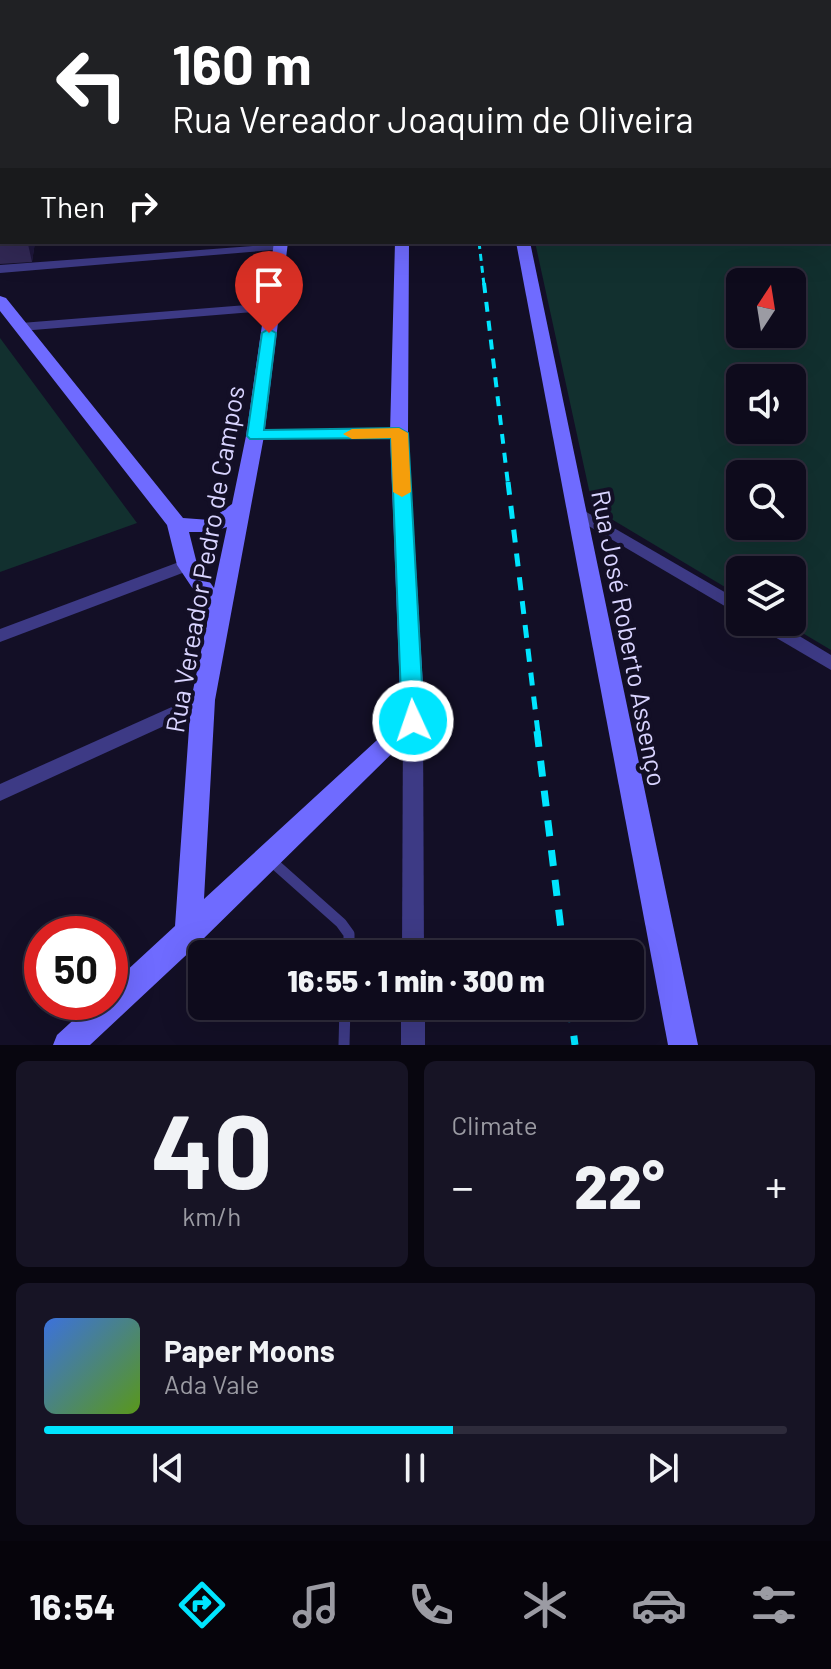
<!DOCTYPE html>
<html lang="en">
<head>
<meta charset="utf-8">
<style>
	body { margin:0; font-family:Barlow,sans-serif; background:#171425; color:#f1f3f6; height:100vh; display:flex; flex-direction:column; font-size:30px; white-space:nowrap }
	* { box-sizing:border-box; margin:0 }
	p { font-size:26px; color:#9b9ba3 }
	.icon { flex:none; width:44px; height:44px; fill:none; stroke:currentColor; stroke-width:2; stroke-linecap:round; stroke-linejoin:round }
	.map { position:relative; height:1045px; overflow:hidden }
	.side { display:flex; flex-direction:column; gap:16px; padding:16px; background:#08060f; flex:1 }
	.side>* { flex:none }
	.guide { position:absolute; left:0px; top:0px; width:832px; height:244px; box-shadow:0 8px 32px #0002,0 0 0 2px #2e2b3b; background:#202124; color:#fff; overflow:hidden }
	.needle { width:52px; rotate:12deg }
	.tools { position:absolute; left:726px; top:268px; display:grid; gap:16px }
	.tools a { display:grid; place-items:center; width:80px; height:80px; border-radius:12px; background:#0e0b1c; box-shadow:0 8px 32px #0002,0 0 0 2px #2e2b3b; font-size:40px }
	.speed { position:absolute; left:24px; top:916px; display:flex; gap:16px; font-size:40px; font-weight:700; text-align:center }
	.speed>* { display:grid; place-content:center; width:104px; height:104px; border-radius:50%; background:#0e0b1c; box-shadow:0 8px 32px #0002,0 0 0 2px #2e2b3b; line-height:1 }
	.speed .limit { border:12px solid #d22; background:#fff; color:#111 }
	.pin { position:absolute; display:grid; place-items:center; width:68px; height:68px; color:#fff; margin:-82px -34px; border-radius:50% 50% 50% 0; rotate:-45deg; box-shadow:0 0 8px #0007 }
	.pin .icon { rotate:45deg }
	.me { position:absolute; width:88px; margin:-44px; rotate:357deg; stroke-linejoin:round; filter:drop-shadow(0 0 6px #0008) }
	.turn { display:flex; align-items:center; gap:28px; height:168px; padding:0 40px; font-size:36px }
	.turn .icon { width:104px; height:104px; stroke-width:2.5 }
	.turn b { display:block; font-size:56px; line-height:68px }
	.then { display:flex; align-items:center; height:76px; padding:0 40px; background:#0003; gap:16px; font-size:30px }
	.big { font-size:60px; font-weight:800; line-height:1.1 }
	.side .tile { flex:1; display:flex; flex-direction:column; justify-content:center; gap:12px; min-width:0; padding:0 28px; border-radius:12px; background:#171425 }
	.side .dial { align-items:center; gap:0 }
	.dial b { font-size:104px; line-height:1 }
	.song { display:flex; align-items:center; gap:24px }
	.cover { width:96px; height:96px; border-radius:12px; background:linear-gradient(135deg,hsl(220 70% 55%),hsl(90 70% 35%)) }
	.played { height:8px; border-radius:4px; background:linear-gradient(90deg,#00e5ff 55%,#2e2b3b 55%) }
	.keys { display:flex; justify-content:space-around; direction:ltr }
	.heat { display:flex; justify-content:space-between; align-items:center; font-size:44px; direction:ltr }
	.side .tiles { flex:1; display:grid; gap:16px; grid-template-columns:1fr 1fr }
	.tile:last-child { grid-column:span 2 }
	.trip { position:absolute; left:188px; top:940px; width:456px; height:80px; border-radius:12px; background:#0e0b1c; box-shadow:0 8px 32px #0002,0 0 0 2px #2e2b3b; font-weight:800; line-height:80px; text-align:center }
	.tab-bar { display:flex; height:128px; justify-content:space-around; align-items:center; background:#06040b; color:#9b9ba3 }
	.tab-bar .icon { width:56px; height:56px }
	.tab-bar .current { color:#00e5ff }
	.tab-bar b { font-size:36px; color:#f1f3f6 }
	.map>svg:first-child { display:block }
	.green { fill:#12302f; fill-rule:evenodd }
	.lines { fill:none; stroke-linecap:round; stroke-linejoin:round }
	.lane { stroke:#3d3a85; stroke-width:11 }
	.street { fill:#3d3a85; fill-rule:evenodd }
	.secondary { fill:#6f6bff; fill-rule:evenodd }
	.rail-far3 { stroke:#00e5ff; stroke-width:3; stroke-dasharray:7 5; stroke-linecap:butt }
	.rail-far2 { stroke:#00e5ff; stroke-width:4; stroke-dasharray:10 9; stroke-linecap:butt }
	.rail-far1 { stroke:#00e5ff; stroke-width:5; stroke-dasharray:13 11; stroke-linecap:butt }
	.rail { stroke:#00e5ff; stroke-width:7; stroke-dasharray:16 14; stroke-linecap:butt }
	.wall { fill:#312854 }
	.shaded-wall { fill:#1d163a }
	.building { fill:#433a66; stroke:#5a527e; stroke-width:2 }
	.route { fill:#00e5ff; stroke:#0095a6; stroke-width:2 }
	.slow { fill:#f59e0b }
	.labels { text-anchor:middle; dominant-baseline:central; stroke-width:8; stroke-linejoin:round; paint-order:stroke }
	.street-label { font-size:26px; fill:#d9d4ff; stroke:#130f26 }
</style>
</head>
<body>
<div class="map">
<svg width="831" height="1045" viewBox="0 0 831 1045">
	<rect width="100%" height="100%" fill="#130f26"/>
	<g class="green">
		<path d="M480,0H831V14L830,2Z"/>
		<path d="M831,229V650L784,622H792V570H740V596L593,508L535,242H830ZM792,282V334H740V282ZM740,378H792V430H740ZM740,474H792V526H740Z"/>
		<path d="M0,338L137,523L0,572Z"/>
	</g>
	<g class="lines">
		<g class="lane">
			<path d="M269,859L341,923L349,934V954"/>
			<path d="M344,1045L345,1006"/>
		</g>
		<g class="street">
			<rect x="25" y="0" width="8" height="2"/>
			<rect x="830" y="17" width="1" height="4"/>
			<rect x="0" y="26" width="2" height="4"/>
			<rect x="830" y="44" width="1" height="6"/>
			<rect x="0" y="53" width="2" height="6"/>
			<rect x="830" y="76" width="1" height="6"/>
			<path d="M2,86V92L0,93V87Z"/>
			<rect x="830" y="112" width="1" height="6"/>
			<rect x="0" y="122" width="2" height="6"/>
			<path d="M281,244L287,247L285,249L0,273V265Z"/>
			<path d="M272,303L278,307L276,310L21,331L15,327L21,323Z"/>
			<path d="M399,429L406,433L404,436L255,440L248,436L255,432Z"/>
			<path d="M576,506L740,601V615L570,515L568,511Z"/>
			<path d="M187,559L195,565L193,569L0,642V629Z"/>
			<path d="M753,622H776L831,655V670L756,626Z"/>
			<path d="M203,693L210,695L212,700L210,705L0,801V784Z"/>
			<path d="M413,714L420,716L423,721L424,954H402L403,721L406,716Z"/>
			<rect x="401" y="1006" width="24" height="39"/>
		</g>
		<g class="secondary">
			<path d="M102,0H122L124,2H104Z"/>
			<rect x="466" y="0" width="10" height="2"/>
			<rect x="830" y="152" width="1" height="8"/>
			<path d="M2,162V170L0,171V163Z"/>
			<rect x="830" y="198" width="1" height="9"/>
			<rect x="830" y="213" width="1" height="8"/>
			<path d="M274,242H288L264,436L215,700L204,899L401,718L390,433L395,242H409L408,433L425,721L198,944L90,1045H53L57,1035L93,1002H110V986L175,926L191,700L209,613L177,565L167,525L0,311V296L6,298L183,518L210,520L232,504L246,436ZM227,527L214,588L197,564L189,532H212Z"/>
			<path d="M516,242H530L698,1045H668Z"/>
		</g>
		<path class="rail-far3" d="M479,242L484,285"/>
		<path class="rail-far2" d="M484,283L508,484"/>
		<path class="rail-far1" d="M508,482L538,733"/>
		<g class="rail">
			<path d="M537,731L564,954"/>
			<path d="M570,1006L575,1045"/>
		</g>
	</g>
	<path class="wall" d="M0,200L2,242H35L32,262L0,264Z"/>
	<path class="shaded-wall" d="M28,242H35L32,262L28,244Z"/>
	<path class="building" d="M0,200H2V242H28V244L0,245Z"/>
	<path class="route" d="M269,329L276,333L264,430L399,428L408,433L424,721L421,727L413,729L405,727L402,721L391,438L250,439L247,436L262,333Z"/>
	<path class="slow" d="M399,428L408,433L411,492L402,497L393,492L391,438L352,439L343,434L352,429Z"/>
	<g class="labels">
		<g class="street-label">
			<text transform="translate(204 559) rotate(-80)">Rua Vereador Pedro de Campos</text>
			<text transform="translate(630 638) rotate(79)">Rua José Roberto Assenço</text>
		</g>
	</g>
</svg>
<div class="tools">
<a><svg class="needle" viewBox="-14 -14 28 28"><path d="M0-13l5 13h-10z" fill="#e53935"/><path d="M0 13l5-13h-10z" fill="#9b9ba3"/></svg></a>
<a><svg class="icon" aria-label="sound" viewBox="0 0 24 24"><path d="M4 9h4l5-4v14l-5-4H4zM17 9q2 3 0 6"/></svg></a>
<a><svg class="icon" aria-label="search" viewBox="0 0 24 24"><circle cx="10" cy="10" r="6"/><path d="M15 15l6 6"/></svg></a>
<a><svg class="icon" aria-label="layers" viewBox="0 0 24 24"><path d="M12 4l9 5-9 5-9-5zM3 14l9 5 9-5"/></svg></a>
</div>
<div class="speed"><div class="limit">50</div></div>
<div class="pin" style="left:269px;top:333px;background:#d93025"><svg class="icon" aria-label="arrive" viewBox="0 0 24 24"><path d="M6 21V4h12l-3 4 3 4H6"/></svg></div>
<svg class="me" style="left:413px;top:721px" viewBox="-20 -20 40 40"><circle r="17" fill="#00e5ff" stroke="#fff" stroke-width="3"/><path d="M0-11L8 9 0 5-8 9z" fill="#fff"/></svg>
<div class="trip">16:55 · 1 min · 300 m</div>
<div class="guide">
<div class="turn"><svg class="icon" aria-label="left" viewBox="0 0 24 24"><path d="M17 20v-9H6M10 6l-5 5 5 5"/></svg><div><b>160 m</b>Rua Vereador Joaquim de Oliveira</div></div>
<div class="then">Then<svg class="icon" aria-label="right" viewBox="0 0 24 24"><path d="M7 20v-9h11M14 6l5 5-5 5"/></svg></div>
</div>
</div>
<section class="side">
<div class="tiles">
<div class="tile dial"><b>40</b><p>km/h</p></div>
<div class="tile"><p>Climate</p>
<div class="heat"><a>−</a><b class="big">22°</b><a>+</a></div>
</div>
<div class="tile">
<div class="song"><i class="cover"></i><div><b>Paper Moons</b><p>Ada Vale</p></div></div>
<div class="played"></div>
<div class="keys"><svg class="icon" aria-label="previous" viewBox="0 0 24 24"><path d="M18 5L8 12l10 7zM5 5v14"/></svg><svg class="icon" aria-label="pause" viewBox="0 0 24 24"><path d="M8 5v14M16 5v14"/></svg><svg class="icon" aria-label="next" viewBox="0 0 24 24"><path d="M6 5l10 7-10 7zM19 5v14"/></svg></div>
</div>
</div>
</section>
<nav class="tab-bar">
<b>16:54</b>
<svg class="icon current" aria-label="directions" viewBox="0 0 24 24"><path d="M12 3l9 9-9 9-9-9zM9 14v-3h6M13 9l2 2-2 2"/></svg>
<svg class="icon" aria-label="music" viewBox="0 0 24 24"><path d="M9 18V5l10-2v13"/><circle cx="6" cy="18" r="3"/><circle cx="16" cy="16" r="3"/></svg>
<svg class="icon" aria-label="phone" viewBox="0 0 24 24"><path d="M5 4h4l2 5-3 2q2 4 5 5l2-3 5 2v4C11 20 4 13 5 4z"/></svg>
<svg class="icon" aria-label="climate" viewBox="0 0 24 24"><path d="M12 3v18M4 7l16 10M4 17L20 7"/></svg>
<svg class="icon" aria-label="car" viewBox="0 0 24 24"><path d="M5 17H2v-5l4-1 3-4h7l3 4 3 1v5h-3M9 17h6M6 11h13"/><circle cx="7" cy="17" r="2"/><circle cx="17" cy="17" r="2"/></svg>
<svg class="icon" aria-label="filters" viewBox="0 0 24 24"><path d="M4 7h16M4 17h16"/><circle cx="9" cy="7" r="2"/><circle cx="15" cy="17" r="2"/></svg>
</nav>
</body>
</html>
